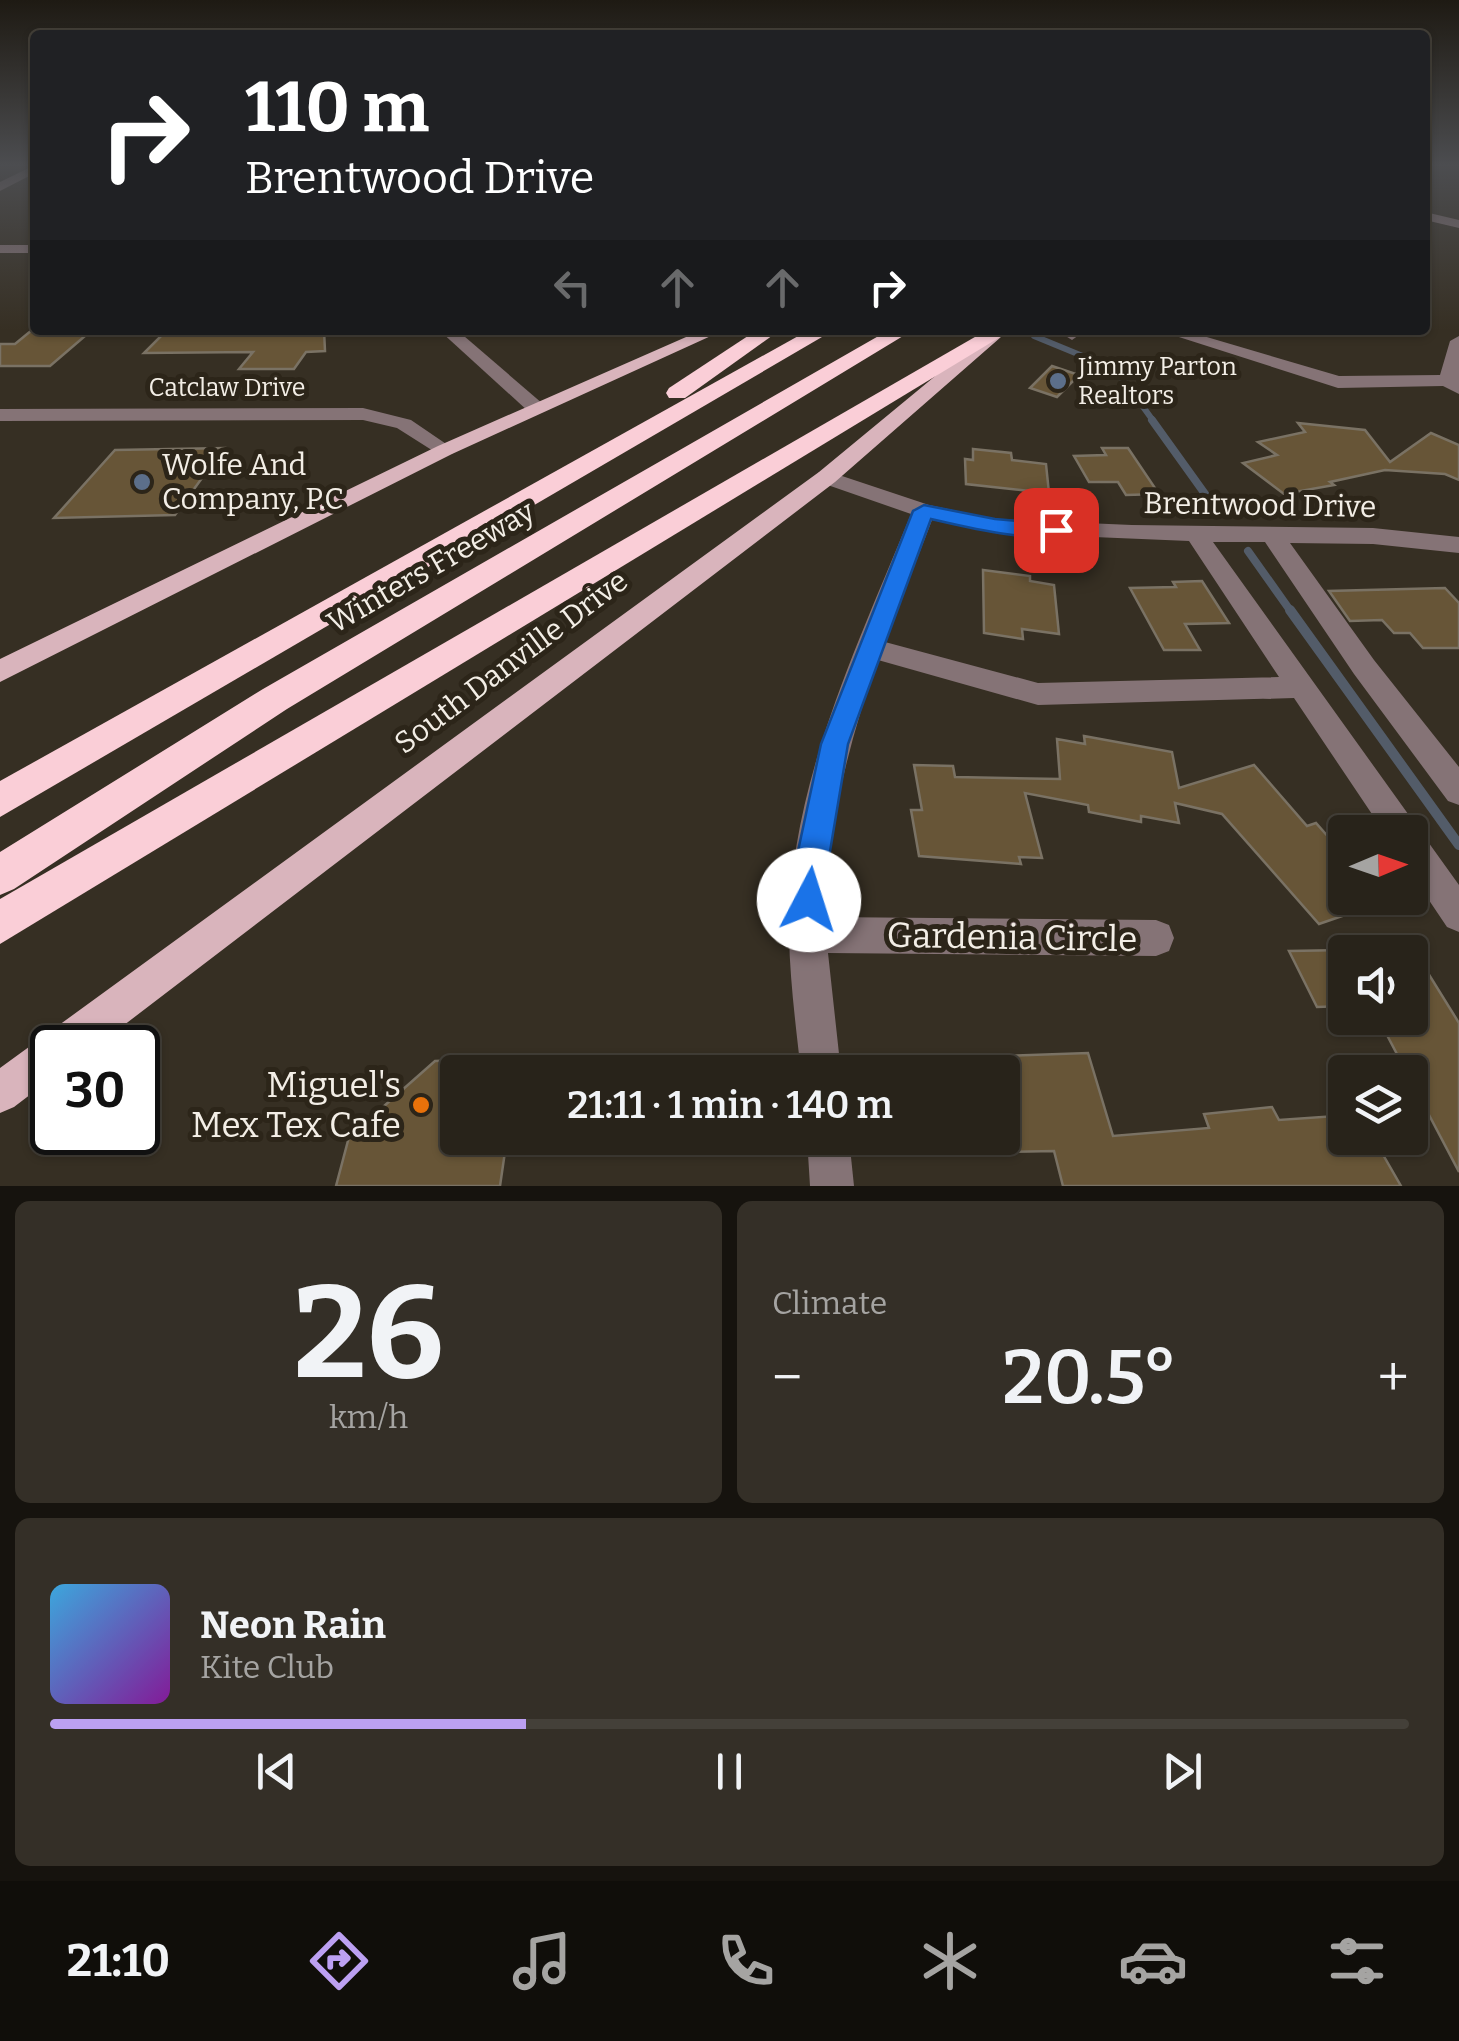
<!DOCTYPE html>
<html lang="en">
<head>
<meta charset="utf-8">
<style>
	body { margin:0; font-family:Bitter,serif; background:#342f27; color:#f1f3f6; height:100vh; display:flex; flex-direction:column; font-size:38px; white-space:nowrap }
	* { box-sizing:border-box; margin:0 }
	p { font-size:32px; color:#a5a4a2 }
	.icon { flex:none; width:55px; height:55px; fill:none; stroke:currentColor; stroke-width:2; stroke-linecap:round; stroke-linejoin:round }
	.map { position:relative; height:1186px; overflow:hidden }
	.details { display:flex; flex-direction:column; gap:15px; padding:15px; background:#16130e; flex:1 }
	.details>* { flex:none }
	.hud { position:absolute; left:30px; top:30px; width:1400px; height:305px; border-radius:10px; box-shadow:0 2px 8px #0004,0 0 0 2px #444039; background:#202124; color:#fff; overflow:hidden }
	.needle { width:65px; rotate:88deg }
	.fabs { position:absolute; left:1328px; top:815px; display:grid; gap:20px }
	.fabs a { display:grid; place-items:center; width:100px; height:100px; border-radius:10px; background:#28231a; box-shadow:0 2px 8px #0004,0 0 0 2px #444039; font-size:50px }
	.speed { position:absolute; left:30px; top:1025px; display:flex; gap:20px; font-size:50px; font-weight:700; text-align:center }
	.speed>* { display:grid; place-content:center; width:130px; height:130px; border-radius:50%; background:#28231a; box-shadow:0 2px 8px #0004,0 0 0 2px #444039; line-height:1 }
	.speed .limit { border:5px solid #111; border-radius:15px; background:#fff; color:#111 }
	.pin { position:absolute; display:grid; place-items:center; width:85px; height:85px; color:#fff; margin:-42px; border-radius:20px; box-shadow:0 5px 15px #0006 }
	.me { position:absolute; width:110px; margin:-55px; rotate:5deg; stroke-linejoin:round; filter:drop-shadow(0 0 8px #0008) }
	.turn { display:flex; align-items:center; gap:35px; height:210px; padding:0 50px; font-size:45px }
	.turn .icon { width:130px; height:130px; stroke-width:2.5 }
	.turn b { display:block; font-size:70px; line-height:85px }
	.lanes { display:flex; align-items:center; height:95px; padding:0 50px; background:#0003; justify-content:center; gap:50px; direction:ltr }
	.lanes .off { opacity:.35 }
	.big { font-size:75px; font-weight:600; line-height:1.1 }
	.details .widget { flex:1; display:flex; flex-direction:column; justify-content:center; gap:15px; min-width:0; padding:0 35px; border-radius:15px; background:#342f27 }
	.details .dial { align-items:center; gap:0 }
	.dial b { font-size:130px; line-height:1 }
	.song { display:flex; align-items:center; gap:30px }
	.cover { width:120px; height:120px; border-radius:15px; background:linear-gradient(135deg,hsl(200 70% 55%),hsl(290 70% 35%)) }
	.played { height:10px; border-radius:5px; background:linear-gradient(90deg,#bca0f2 35%,#444039 35%) }
	.keys { display:flex; justify-content:space-around; direction:ltr }
	.heat { display:flex; justify-content:space-between; align-items:center; font-size:55px; direction:ltr }
	.details .tiles { flex:1; display:grid; gap:15px; grid-template-columns:1fr 1fr }
	.widget:last-child { grid-column:span 2 }
	.trip { position:absolute; left:440px; top:1055px; width:580px; height:100px; border-radius:10px; background:#28231a; box-shadow:0 2px 8px #0004,0 0 0 2px #444039; font-weight:600; line-height:100px; text-align:center }
	.menu { display:flex; height:160px; justify-content:space-around; align-items:center; background:#100e0a; color:#a5a4a2 }
	.menu .icon { width:70px; height:70px }
	.menu .active { color:#bca0f2 }
	.menu b { font-size:45px; color:#f1f3f6 }
	.map>svg:first-child { display:block }
	.lines { fill:none; stroke-linecap:round; stroke-linejoin:round }
	.stream-far2 { stroke:#535c69; stroke-width:6 }
	.stream-far1 { stroke:#535c69; stroke-width:8 }
	.stream { stroke:#535c69; stroke-width:10 }
	.building { fill:#675537; stroke:#7a7264; stroke-width:2.5 }
	.minor { fill:#857376; fill-rule:evenodd }
	.major { fill:#d9b4bc; fill-rule:evenodd }
	.highway { fill:#faced7; fill-rule:evenodd }
	.route { fill:#1a73e8; stroke:#114b97; stroke-width:2.5 }
	.service-dot { fill:#5c6f8a; stroke:#2c2519; stroke-width:4 }
	.food-dot { fill:#e8710a; stroke:#2c2519; stroke-width:4 }
	.labels { text-anchor:middle; dominant-baseline:central; stroke-width:10; stroke-linejoin:round; paint-order:stroke }
	.far-poi-label { font-size:25px; fill:#f3eee6; stroke:#2c2519; text-anchor:start }
	.far-street-label { font-size:25px; fill:#f3eee6; stroke:#2c2519 }
	.poi-label { font-size:30px; fill:#f3eee6; stroke:#2c2519; text-anchor:start }
	.street-label { font-size:30px; fill:#f3eee6; stroke:#2c2519 }
	.near-street-label { font-size:35px; fill:#f3eee6; stroke:#2c2519 }
	.near-poi-label { font-size:35px; fill:#f3eee6; stroke:#2c2519; text-anchor:end }
</style>
</head>
<body>
<div class="map">
<svg width="1459" height="1186" viewBox="0 0 1459 1186">
	<rect width="100%" height="100%" fill="#362f23"/>
	<g class="lines">
		<path class="stream-far2" d="M1034,336L1085,357L1123,379L1154,422"/>
		<g class="stream-far1">
			<path d="M1152,420L1218,512"/>
			<path d="M1248,551L1292,613"/>
		</g>
		<path class="stream" d="M1290,610L1459,845"/>
	</g>
	<g class="building">
		<path d="M32,330H92L50,366H0V344H15Z"/>
		<path d="M167,330H324L325,351L306,352L294,369H239L253,352L144,353Z"/>
		<path d="M1052,366L1079,375L1057,397L1030,388Z"/>
		<path d="M1298,423L1365,430L1390,462L1431,433L1459,445V480L1445,474L1385,470L1330,482L1334,485L1284,494L1243,463L1277,455L1258,442L1305,432Z"/>
		<path d="M224,448L175,515L54,518L115,450Z"/>
		<path d="M1102,448H1128L1159,494L1126,495L1118,482H1089L1074,456L1106,455Z"/>
		<path d="M973,449L1011,453L1012,460L1046,464L1049,493L966,484L965,459L973,460Z"/>
		<path d="M983,570L1030,576V581L1054,585L1059,634L1022,629L1023,639L984,633Z"/>
		<path d="M1202,581L1229,623L1185,624L1200,650H1164L1130,588L1176,587L1173,582Z"/>
		<path d="M1445,588L1459,603V648H1423L1410,633H1394L1382,620L1350,621L1329,591Z"/>
		<path d="M1084,736L1172,752L1179,788L1254,765L1307,826L1316,823L1345,856V915L1319,924L1222,814L1175,803L1179,823L1141,816V822L1089,812L1088,805L1025,793L1042,858L1019,857L1021,864L919,856L911,810H922L914,765L953,766L955,777L1060,779L1057,739L1085,744Z"/>
		<path d="M1410,944L1459,1023V1172L1378,1018H1410Z"/>
		<path d="M1345,950V1006L1317,1007L1289,951Z"/>
		<path d="M1088,1053L1113,1136L1209,1128L1204,1114L1272,1107L1279,1120L1336,1116L1353,1149L1378,1146L1401,1186H1063L1054,1151L1002,1152V1056Z"/>
		<path d="M458,1060V1138H507L500,1186H336L349,1137L435,1061Z"/>
	</g>
	<g class="lines">
		<g class="minor">
			<path d="M35,165V173L0,191V182Z"/>
			<path d="M1425,212L1459,220V228L1425,220Z"/>
			<rect x="0" y="245" width="35" height="8"/>
			<path d="M439,330H457L543,404V412H529Z"/>
			<path d="M1068,330H1086L1072,340L1064,335Z"/>
			<path d="M1157,330H1183L1339,376L1440,375L1450,341L1459,336V394L1443,386L1338,388Z"/>
			<path d="M363,408L411,420L455,450L452,454H438L397,428L363,420L0,421V409Z"/>
			<path d="M827,471L929,505L995,519L1132,525L1373,528L1459,537V553L1373,544L1290,543L1374,660L1459,767V805L1448,801L1354,674L1265,542H1213L1459,885V932L1447,927L1410,872V832H1384L1294,698L1038,705L878,660C848,744 827,828 826,917L1156,920L1169,925L1174,938L1169,951L1156,956L828,953L841,1072H801C796,1028 790,981 789,936C788,788 856,649 911,514L819,482L816,477L819,472ZM932,520L995,533L1189,541L1279,677L1038,683L885,642Z"/>
			<path d="M807,1138H849L854,1186H810Z"/>
		</g>
		<g class="major">
			<path d="M702,330H724L452,454L0,682V659L438,446Z"/>
			<path d="M991,330H1009L835,482L94,1048H52V1078L14,1107L0,1113V1068L819,472Z"/>
		</g>
		<g class="highway">
			<path d="M757,330H780L685,398H669L666,393L669,388Z"/>
			<path d="M809,330H834L0,817V781Z"/>
			<path d="M889,330H913L287,709L14,889L0,895V852L263,689Z"/>
			<path d="M987,330L1010,331L0,944V899Z"/>
		</g>
	</g>
	<linearGradient id="sky" x2="0" y2="1"><stop stop-color="#1e1a13"/><stop offset="0.5" stop-color="#4c4d50"/><stop offset="1" stop-color="#4c4d50" stop-opacity="0"/></linearGradient>
	<rect width="1459" height="330" fill="url(#sky)"/>
	<path class="route" d="M924,505L995,519L1056,524L1066,530C1049,548 957,525 931,519L848,744L820,911L809,915L798,911L793,900L795,865L821,744L913,511Z"/>
	<g class="service-dot">
		<circle cx="1058" cy="381" r="10"/>
		<circle cx="142" cy="482" r="10"/>
	</g>
	<circle class="food-dot" cx="421" cy="1105" r="10"/>
	<g class="labels">
		<g class="far-poi-label">
			<text x="1078" y="367">Jimmy Parton<tspan x="1078" dy="29">Realtors</tspan></text>
		</g>
		<g class="far-street-label">
			<text x="227" y="388">Catclaw Drive</text>
		</g>
		<g class="poi-label">
			<text x="162" y="465">Wolfe And<tspan x="162" dy="34">Company, P.C</tspan></text>
		</g>
		<g class="street-label">
			<text transform="translate(1260 505) rotate(1)">Brentwood Drive</text>
			<text transform="translate(431 567) rotate(-30)">Winters Freeway</text>
			<text transform="translate(511 662) rotate(-37)">South Danville Drive</text>
		</g>
		<g class="near-street-label">
			<text transform="translate(1012 937) rotate(1)">Gardenia Circle</text>
		</g>
		<g class="near-poi-label">
			<text x="401" y="1085">Miguel's<tspan x="401" dy="40">Mex Tex Cafe</tspan></text>
		</g>
	</g>
</svg>
<div class="fabs">
<a><svg class="needle" viewBox="-14 -14 28 28"><path d="M0-13l5 13h-10z" fill="#e53935"/><path d="M0 13l5-13h-10z" fill="#a5a4a2"/></svg></a>
<a><svg class="icon" aria-label="sound" viewBox="0 0 24 24"><path d="M4 9h4l5-4v14l-5-4H4zM17 9q2 3 0 6"/></svg></a>
<a><svg class="icon" aria-label="layers" viewBox="0 0 24 24"><path d="M12 4l9 5-9 5-9-5zM3 14l9 5 9-5"/></svg></a>
</div>
<div class="speed"><div class="limit">30</div></div>
<div class="pin" style="left:1056px;top:530px;background:#d93025"><svg class="icon" aria-label="arrive" viewBox="0 0 24 24"><path d="M6 21V4h12l-3 4 3 4H6"/></svg></div>
<svg class="me" style="left:809px;top:900px" viewBox="-20 -20 40 40"><circle r="19" fill="#fff"/><path d="M0-13L10 11 0 6-10 11z" fill="#1a73e8"/></svg>
<div class="trip">21:11 · 1 min · 140 m</div>
<div class="hud">
<div class="turn"><svg class="icon" aria-label="right" viewBox="0 0 24 24"><path d="M7 20v-9h11M14 6l5 5-5 5"/></svg><div><b>110 m</b>Brentwood Drive</div></div>
<div class="lanes"><svg class="icon off" aria-label="left" viewBox="0 0 24 24"><path d="M17 20v-9H6M10 6l-5 5 5 5"/></svg><svg class="icon off" aria-label="ahead" viewBox="0 0 24 24"><path d="M12 20V5M6 11l6-6 6 6"/></svg><svg class="icon off" aria-label="ahead" viewBox="0 0 24 24"><path d="M12 20V5M6 11l6-6 6 6"/></svg><svg class="icon" aria-label="right" viewBox="0 0 24 24"><path d="M7 20v-9h11M14 6l5 5-5 5"/></svg></div>
</div>
</div>
<section class="details">
<div class="tiles">
<div class="widget dial"><b>26</b><p>km/h</p></div>
<div class="widget"><p>Climate</p>
<div class="heat"><a>−</a><b class="big">20.5°</b><a>+</a></div>
</div>
<div class="widget">
<div class="song"><i class="cover"></i><div><b>Neon Rain</b><p>Kite Club</p></div></div>
<div class="played"></div>
<div class="keys"><svg class="icon" aria-label="previous" viewBox="0 0 24 24"><path d="M18 5L8 12l10 7zM5 5v14"/></svg><svg class="icon" aria-label="pause" viewBox="0 0 24 24"><path d="M8 5v14M16 5v14"/></svg><svg class="icon" aria-label="next" viewBox="0 0 24 24"><path d="M6 5l10 7-10 7zM19 5v14"/></svg></div>
</div>
</div>
</section>
<nav class="menu">
<b>21:10</b>
<svg class="icon active" aria-label="directions" viewBox="0 0 24 24"><path d="M12 3l9 9-9 9-9-9zM9 14v-3h6M13 9l2 2-2 2"/></svg>
<svg class="icon" aria-label="music" viewBox="0 0 24 24"><path d="M9 18V5l10-2v13"/><circle cx="6" cy="18" r="3"/><circle cx="16" cy="16" r="3"/></svg>
<svg class="icon" aria-label="phone" viewBox="0 0 24 24"><path d="M5 4h4l2 5-3 2q2 4 5 5l2-3 5 2v4C11 20 4 13 5 4z"/></svg>
<svg class="icon" aria-label="climate" viewBox="0 0 24 24"><path d="M12 3v18M4 7l16 10M4 17L20 7"/></svg>
<svg class="icon" aria-label="car" viewBox="0 0 24 24"><path d="M5 17H2v-5l4-1 3-4h7l3 4 3 1v5h-3M9 17h6M6 11h13"/><circle cx="7" cy="17" r="2"/><circle cx="17" cy="17" r="2"/></svg>
<svg class="icon" aria-label="filters" viewBox="0 0 24 24"><path d="M4 7h16M4 17h16"/><circle cx="9" cy="7" r="2"/><circle cx="15" cy="17" r="2"/></svg>
</nav>
</body>
</html>
